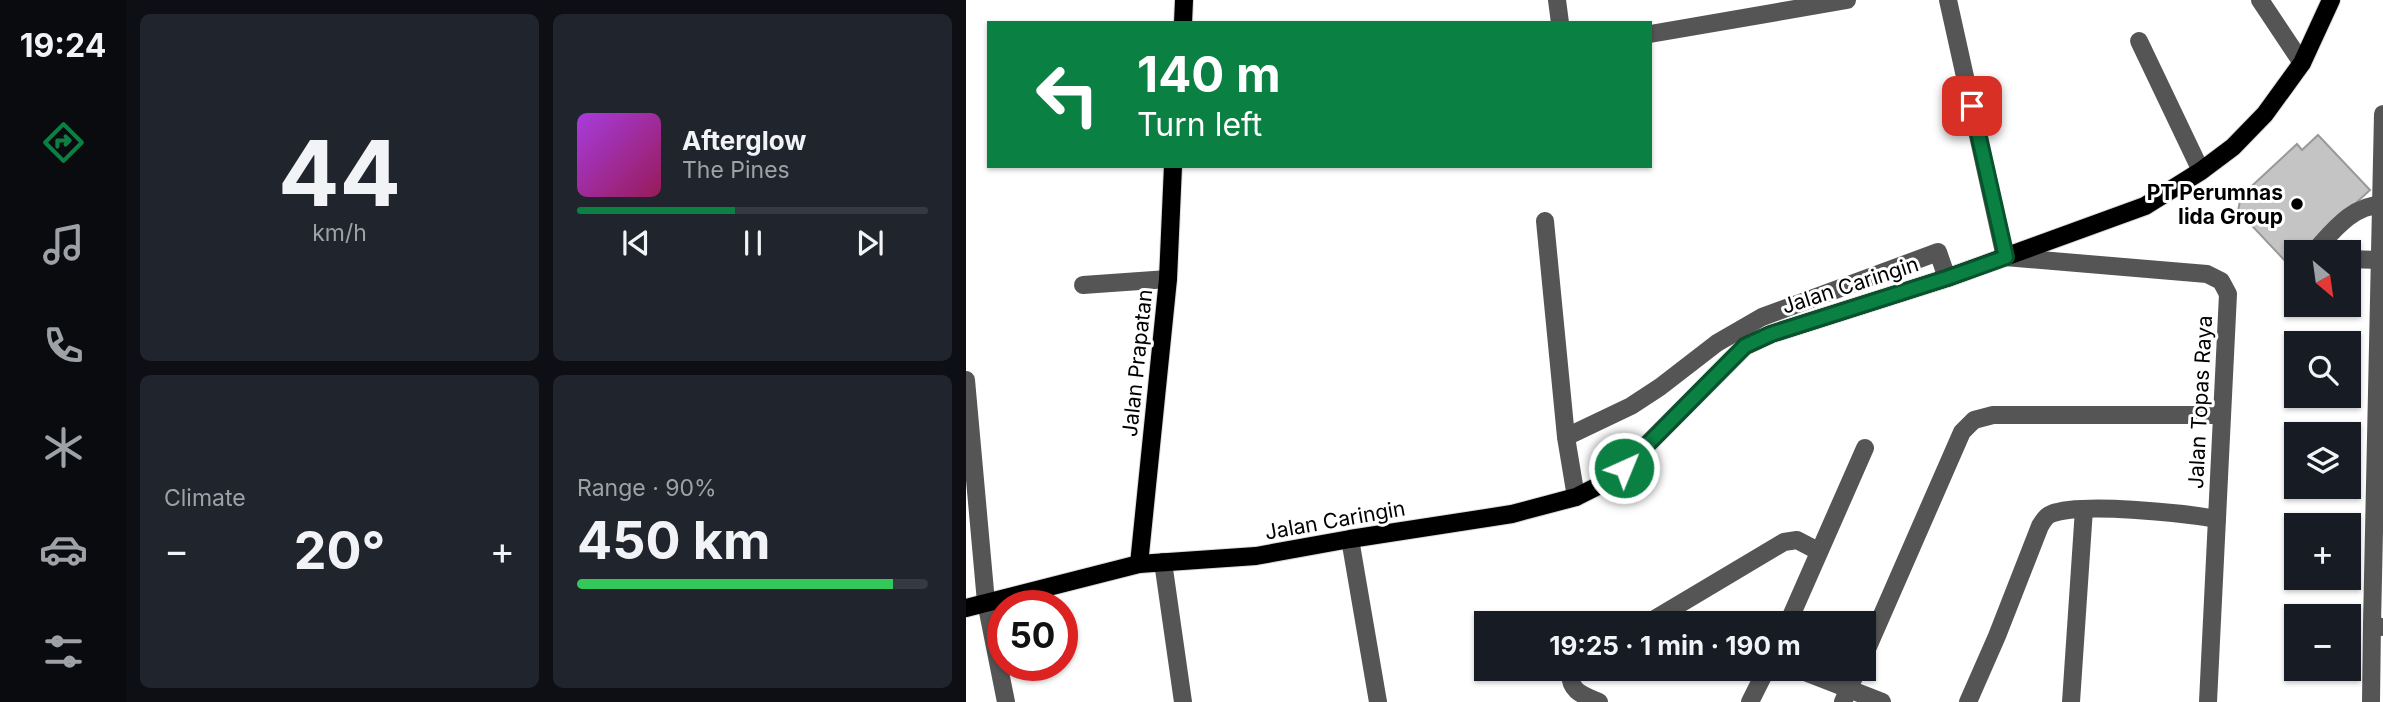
<!DOCTYPE html>
<html lang="en">
<head>
<meta charset="utf-8">
<style>
	body { margin:0; font-family:Inter,sans-serif; background:#20242c; color:#f1f3f6; height:100vh; display:flex; flex-direction:column; font-size:26px; white-space:nowrap }
	* { box-sizing:border-box; margin:0 }
	p { font-size:23px; color:#9ea1a6 }
	.icon { flex:none; width:38px; height:38px; fill:none; stroke:currentColor; stroke-width:2; stroke-linecap:round; stroke-linejoin:round }
	.map { position:relative; flex:1; overflow:hidden }
	.details { display:flex; flex-direction:column; gap:14px; padding:14px; background:#0d0f14; width:840px }
	.details>* { flex:none }
	.guide { position:absolute; left:21px; top:21px; width:665px; height:147px; border-radius:0px; box-shadow:0 2px 5px #0004; background:#0b8043; color:#fff; overflow:hidden }
	.needle { width:46px; rotate:151deg }
	.controls { position:absolute; left:1318px; top:240px; display:grid; gap:14px }
	.controls a { display:grid; place-items:center; width:77px; height:77px; border-radius:0px; background:#171b24; box-shadow:0 2px 5px #0004; font-size:35px }
	.speed { position:absolute; left:21px; top:590px; display:flex; gap:14px; font-size:35px; font-weight:700; text-align:center }
	.speed>* { display:grid; place-content:center; width:91px; height:91px; border-radius:50%; background:#171b24; box-shadow:0 2px 5px #0004; line-height:1 }
	.speed .limit { border:10px solid #d22; background:#fff; color:#111 }
	.pin { position:absolute; display:grid; place-items:center; width:60px; height:60px; color:#fff; margin:-30px; border-radius:14px; box-shadow:0 4px 10px #0006 }
	.me { position:absolute; width:77px; margin:-38px; rotate:44deg; stroke-linejoin:round; filter:drop-shadow(0 0 5px #0008) }
	.turn { display:flex; align-items:center; gap:24px; height:147px; padding:0 35px; font-size:32px }
	.turn .icon { width:91px; height:91px; stroke-width:2.5 }
	.turn b { display:block; font-size:49px; line-height:60px }
	.big { font-size:52px; font-weight:700; line-height:1.1 }
	.details .widget { flex:1; display:flex; flex-direction:column; justify-content:center; gap:10px; min-width:0; padding:0 24px; border-radius:10px; background:#20242c }
	.details .dial { align-items:center; gap:0 }
	.dial b { font-size:91px; line-height:1 }
	.song { display:flex; align-items:center; gap:21px }
	.cover { width:84px; height:84px; border-radius:10px; background:linear-gradient(135deg,hsl(280 70% 55%),hsl(330 70% 35%)) }
	.played { height:7px; border-radius:4px; background:linear-gradient(90deg,#0b8043 45%,#363941 45%) }
	.keys { display:flex; justify-content:space-around; direction:ltr }
	.heat { display:flex; justify-content:space-between; align-items:center; font-size:38px; direction:ltr }
	.charge { height:10px; border-radius:5px; background:linear-gradient(90deg,#34c759 90%,#363941 0) }
	.details .tiles { flex:1; display:grid; gap:14px; grid-template-columns:repeat(2,1fr) }
	.trip { position:absolute; left:508px; top:611px; width:402px; height:70px; border-radius:0px; background:#171b24; box-shadow:0 2px 5px #0004; font-weight:700; line-height:70px; text-align:center }
	main { display:flex; flex:1; min-height:0 }
	.tab-bar { display:flex; flex-direction:column; width:126px; justify-content:space-around; align-items:center; background:#090b0e; color:#9ea1a6 }
	.tab-bar .icon { width:49px; height:49px }
	.tab-bar .active { color:#0b8043 }
	.tab-bar b { font-size:32px; color:#f1f3f6 }
	.map>svg:first-child { display:block }
	.building { fill:#c4c4c4; stroke:#999; stroke-width:2 }
	.lines { fill:none; stroke-linecap:round; stroke-linejoin:round }
	.major-casing { stroke:#dbdbdb; stroke-width:20 }
	.minor { stroke:#555; stroke-width:18 }
	.major { stroke:#000; stroke-width:18 }
	.route-casing { stroke:#07532c; stroke-width:18 }
	.route { stroke:#0b8043; stroke-width:12 }
	.poi-dot { fill:#000; stroke:#fff; stroke-width:2.5 }
	.labels { text-anchor:middle; dominant-baseline:central; stroke-width:6; stroke-linejoin:round; paint-order:stroke }
	.poi-label { font-size:21px; font-weight:bold; fill:#000; stroke:#fff; text-anchor:end }
	.street-label { font-size:21px; fill:#000; stroke:#fff }
</style>
</head>
<body>
<main>
<nav class="tab-bar">
<b>19:24</b>
<svg class="icon active" aria-label="directions" viewBox="0 0 24 24"><path d="M12 3l9 9-9 9-9-9zM9 14v-3h6M13 9l2 2-2 2"/></svg>
<svg class="icon" aria-label="music" viewBox="0 0 24 24"><path d="M9 18V5l10-2v13"/><circle cx="6" cy="18" r="3"/><circle cx="16" cy="16" r="3"/></svg>
<svg class="icon" aria-label="phone" viewBox="0 0 24 24"><path d="M5 4h4l2 5-3 2q2 4 5 5l2-3 5 2v4C11 20 4 13 5 4z"/></svg>
<svg class="icon" aria-label="climate" viewBox="0 0 24 24"><path d="M12 3v18M4 7l16 10M4 17L20 7"/></svg>
<svg class="icon" aria-label="car" viewBox="0 0 24 24"><path d="M5 17H2v-5l4-1 3-4h7l3 4 3 1v5h-3M9 17h6M6 11h13"/><circle cx="7" cy="17" r="2"/><circle cx="17" cy="17" r="2"/></svg>
<svg class="icon" aria-label="filters" viewBox="0 0 24 24"><path d="M4 7h16M4 17h16"/><circle cx="9" cy="7" r="2"/><circle cx="15" cy="17" r="2"/></svg>
</nav>
<section class="details">
<div class="tiles">
<div class="widget dial"><b>44</b><p>km/h</p></div>
<div class="widget">
<div class="song"><i class="cover"></i><div><b>Afterglow</b><p>The Pines</p></div></div>
<div class="played"></div>
<div class="keys"><svg class="icon" aria-label="previous" viewBox="0 0 24 24"><path d="M18 5L8 12l10 7zM5 5v14"/></svg><svg class="icon" aria-label="pause" viewBox="0 0 24 24"><path d="M8 5v14M16 5v14"/></svg><svg class="icon" aria-label="next" viewBox="0 0 24 24"><path d="M6 5l10 7-10 7zM19 5v14"/></svg></div>
</div>
<div class="widget"><p>Climate</p>
<div class="heat"><a>−</a><b class="big">20°</b><a>+</a></div>
</div>
<div class="widget"><p>Range · 90%</p><b class="big">450 km</b><div class="charge"></div></div>
</div>
</section>
<div class="map">
<svg width="1417" height="702" viewBox="0 0 1417 702">
	<rect width="100%" height="100%" fill="#fff"/>
	<path class="building" d="M1352,135L1404,190L1337,252H1330V259L1323,265L1272,211L1275,196L1331,144L1336,150Z"/>
	<g class="lines">
		<g class="major-casing">
			<g id="major">
				<path d="M217,23L218,0"/>
				<path d="M173,564L202,279L207,166"/>
				<path d="M0,608L173,564L290,556L384,539L546,514L610,497L638,483L658,468L779,346L805,334L981,278L1179,206L1235,171L1267,147L1299,114L1336,63L1365,0"/>
			</g>
		</g>
		<g class="minor">
			<path d="M591,0L594,23"/>
			<path d="M982,0L1039,257L1241,274L1255,281L1262,294L1242,702"/>
			<path d="M1294,0L1336,63"/>
			<path d="M684,34L881,0"/>
			<path d="M1173,41L1235,171"/>
			<path d="M579,221L600,437"/>
			<path d="M1354,252V245C1371,226 1390,204 1417,205"/>
			<path d="M1382,259L1413,260"/>
			<path d="M117,285L202,279"/>
			<path d="M0,380L20,602L40,702"/>
			<path d="M610,497L600,437L665,406L694,387L751,343L796,317L972,252L981,278"/>
			<path d="M384,539L412,702"/>
			<path d="M197,562L217,702"/>
			<path d="M682,623L818,542L831,540L852,551"/>
			<path d="M822,623L899,448"/>
			<path d="M1406,624L1417,114"/>
			<path d="M898,656L996,432L1008,420L1027,415H1256"/>
			<path d="M608,668L604,673C604,692 617,695 633,702"/>
			<path d="M829,668L916,702"/>
			<path d="M784,702L801,668"/>
			<path d="M877,702L892,668"/>
			<path d="M1002,702L1031,636L1074,526C1077,521 1080,516 1085,514C1115,502 1217,513 1251,519"/>
			<path d="M1105,702L1118,509"/>
			<path d="M1405,702L1406,624L1415,627"/>
		</g>
		<use href="#major" class="major"/>
	</g>
	<g class="lines">
		<g class="route-casing">
			<path id="route" d="M658,468L779,346L805,334L981,278L1040,257L1006,106"/>
		</g>
		<use href="#route" class="route"/>
	</g>
	<circle class="poi-dot" cx="1331" cy="204" r="7"/>
	<g class="labels">
		<g class="poi-label">
			<text x="1317" y="192">PT Perumnas<tspan x="1317" dy="24">Iida Group</tspan></text>
		</g>
		<g class="street-label">
			<text transform="translate(884 285) rotate(-18)">Jalan Caringin</text>
			<text transform="translate(171 363) rotate(-84)">Jalan Prapatan</text>
			<text transform="translate(1234 402) rotate(-87)">Jalan Topas Raya</text>
			<text transform="translate(369 520) rotate(-10)">Jalan Caringin</text>
		</g>
	</g>
</svg>
<div class="controls">
<a><svg class="needle" viewBox="-14 -14 28 28"><path d="M0-13l5 13h-10z" fill="#e53935"/><path d="M0 13l5-13h-10z" fill="#9ea1a6"/></svg></a>
<a><svg class="icon" aria-label="search" viewBox="0 0 24 24"><circle cx="10" cy="10" r="6"/><path d="M15 15l6 6"/></svg></a>
<a><svg class="icon" aria-label="layers" viewBox="0 0 24 24"><path d="M12 4l9 5-9 5-9-5zM3 14l9 5 9-5"/></svg></a>
<a>+</a>
<a>−</a>
</div>
<div class="speed"><div class="limit">50</div></div>
<div class="pin" style="left:1006px;top:106px;background:#d93025"><svg class="icon" aria-label="arrive" viewBox="0 0 24 24"><path d="M6 21V4h12l-3 4 3 4H6"/></svg></div>
<svg class="me" style="left:658px;top:468px" viewBox="-20 -20 40 40"><circle r="17" fill="#0b8043" stroke="#fff" stroke-width="3"/><path d="M0-11L8 9 0 5-8 9z" fill="#fff"/></svg>
<div class="trip">19:25 · 1 min · 190 m</div>
<div class="guide">
<div class="turn"><svg class="icon" aria-label="left" viewBox="0 0 24 24"><path d="M17 20v-9H6M10 6l-5 5 5 5"/></svg><div><b>140 m</b>Turn left</div></div>
</div>
</div>
</main>
</body>
</html>
